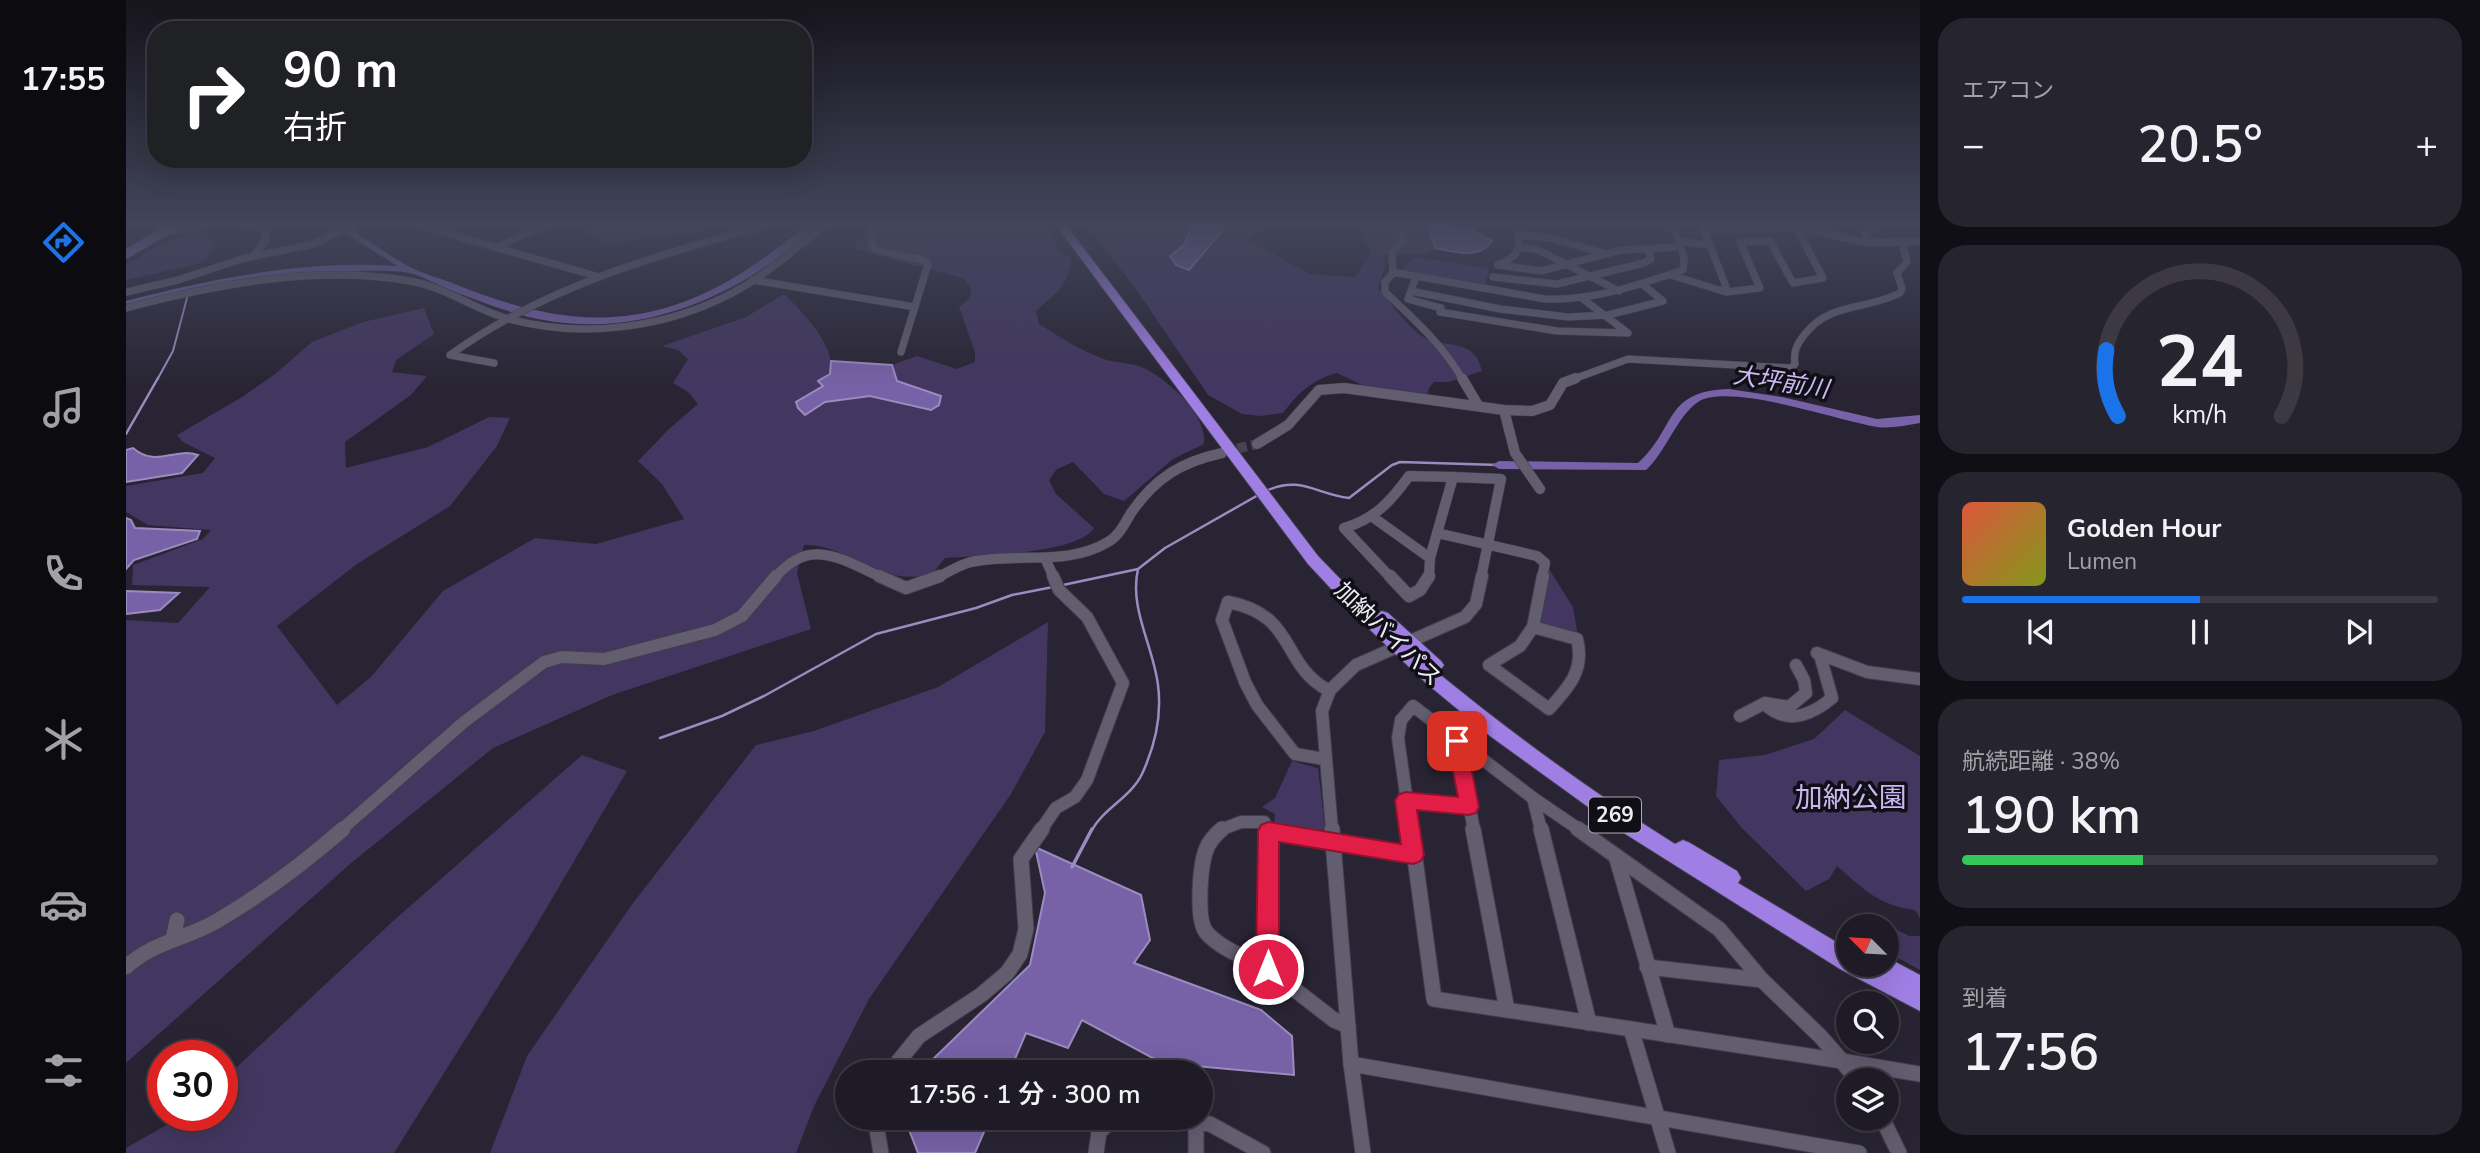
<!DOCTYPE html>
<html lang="ja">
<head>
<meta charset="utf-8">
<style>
	body { margin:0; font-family:"Nunito Sans","Noto Sans JP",sans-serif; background:#26242e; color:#f1f3f6; height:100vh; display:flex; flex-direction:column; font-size:26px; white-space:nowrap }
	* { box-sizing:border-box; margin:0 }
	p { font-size:23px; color:#a1a1a7 }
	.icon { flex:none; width:38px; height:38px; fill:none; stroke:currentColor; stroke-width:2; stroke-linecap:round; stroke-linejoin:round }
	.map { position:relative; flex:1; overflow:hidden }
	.details { display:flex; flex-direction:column; gap:18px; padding:18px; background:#100f15; width:560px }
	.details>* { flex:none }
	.banner { position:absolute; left:21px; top:21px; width:665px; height:147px; border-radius:28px; box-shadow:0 7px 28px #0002,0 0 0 2px #3c3943; background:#202124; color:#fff; overflow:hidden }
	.needle { width:46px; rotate:294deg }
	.fabs { position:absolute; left:1710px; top:914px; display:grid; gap:14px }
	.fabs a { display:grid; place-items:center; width:63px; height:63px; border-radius:50%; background:#1e1b26; box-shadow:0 7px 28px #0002,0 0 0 2px #3c3943; font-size:35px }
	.speed { position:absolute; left:21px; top:1040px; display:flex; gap:14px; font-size:35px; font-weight:700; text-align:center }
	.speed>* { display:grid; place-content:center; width:91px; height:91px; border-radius:50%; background:#1e1b26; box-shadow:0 7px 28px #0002,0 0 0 2px #3c3943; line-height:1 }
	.speed .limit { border:10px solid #d22; background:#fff; color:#111 }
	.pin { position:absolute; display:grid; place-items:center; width:60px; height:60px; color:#fff; margin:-30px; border-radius:14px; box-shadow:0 4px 10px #0006 }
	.me { position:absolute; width:77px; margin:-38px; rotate:0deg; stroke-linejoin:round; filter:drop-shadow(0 0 5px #0008) }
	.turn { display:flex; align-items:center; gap:24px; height:147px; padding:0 21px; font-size:32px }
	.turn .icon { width:91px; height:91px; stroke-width:2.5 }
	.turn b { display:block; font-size:49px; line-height:60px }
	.big { font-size:52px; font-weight:600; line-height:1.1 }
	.details .tile { flex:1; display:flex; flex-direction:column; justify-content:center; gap:10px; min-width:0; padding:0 24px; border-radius:28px; background:#26242e }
	.details .dial { align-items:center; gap:0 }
	.dial svg { height:182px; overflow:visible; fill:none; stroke:#3c3943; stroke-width:7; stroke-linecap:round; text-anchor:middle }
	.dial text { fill:#f1f3f6; stroke:none }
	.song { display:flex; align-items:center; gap:21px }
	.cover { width:84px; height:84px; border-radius:10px; background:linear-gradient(135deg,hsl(10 70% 55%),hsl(70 70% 35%)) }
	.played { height:7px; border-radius:4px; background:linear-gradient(90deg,#1a73e8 50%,#3c3943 50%) }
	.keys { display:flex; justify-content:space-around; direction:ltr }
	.heat { display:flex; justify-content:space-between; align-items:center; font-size:38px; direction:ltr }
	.charge { height:10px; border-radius:5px; background:linear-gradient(90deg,#34c759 38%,#3c3943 0) }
	.trip { position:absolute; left:709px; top:1060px; width:378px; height:70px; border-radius:35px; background:#1e1b26; box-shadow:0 7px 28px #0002,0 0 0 2px #3c3943; font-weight:600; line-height:70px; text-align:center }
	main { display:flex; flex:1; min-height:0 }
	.tab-bar { display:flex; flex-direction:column; width:126px; justify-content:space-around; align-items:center; background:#0c0b0f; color:#a1a1a7 }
	.tab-bar .icon { width:49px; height:49px }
	.tab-bar .selected { color:#1a73e8 }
	.tab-bar b { font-size:32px; color:#f1f3f6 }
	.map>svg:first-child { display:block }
	.green { fill:#433660 }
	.water { fill:#7761a7; stroke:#9b8bbf; stroke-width:2 }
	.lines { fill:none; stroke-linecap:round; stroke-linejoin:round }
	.stream-far2 { stroke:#9b8bbf; stroke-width:2 }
	.stream-far1 { stroke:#9b8bbf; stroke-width:2.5 }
	.stream { stroke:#9b8bbf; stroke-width:3.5 }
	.river { fill:#7761a7; fill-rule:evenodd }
	.minor-tunnel { stroke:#464250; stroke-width:10; stroke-dasharray:10 4.5; stroke-linecap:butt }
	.minor-far3-casing { stroke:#423e4b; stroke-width:8 }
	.minor-far2-casing { stroke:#423e4b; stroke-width:11 }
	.minor-far1-casing { stroke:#423e4b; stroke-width:14 }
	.minor-casing { stroke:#423e4b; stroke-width:17 }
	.major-casing { stroke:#423e4b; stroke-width:10 }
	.highway-casing { stroke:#423e4b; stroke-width:2 }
	.minor-far3 { stroke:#625d6f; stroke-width:7 }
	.minor-far2 { stroke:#625d6f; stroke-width:10 }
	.minor-far1 { stroke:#625d6f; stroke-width:12 }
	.minor { stroke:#625d6f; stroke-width:15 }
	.major { stroke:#8771b5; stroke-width:9 }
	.highway { fill:#a07fe4; fill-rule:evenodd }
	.route { fill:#e11d48; stroke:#92132f; stroke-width:2 }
	.labels { text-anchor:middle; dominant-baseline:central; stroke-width:7; stroke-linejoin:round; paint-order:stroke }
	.shield { fill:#100f15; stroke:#acaab3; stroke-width:2 }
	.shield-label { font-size:21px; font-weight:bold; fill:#efecf7 }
	.street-label { font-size:23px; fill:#efecf7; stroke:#100f15 }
	.water-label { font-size:24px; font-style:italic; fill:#c9b9f4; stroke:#100f15 }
	.near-park-label { font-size:28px; fill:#c8b8f2; stroke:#100f15 }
</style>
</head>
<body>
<main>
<nav class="tab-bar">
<b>17:55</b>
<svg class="icon selected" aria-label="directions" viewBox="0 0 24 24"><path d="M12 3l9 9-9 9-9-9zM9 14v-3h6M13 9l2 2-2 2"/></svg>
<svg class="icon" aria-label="music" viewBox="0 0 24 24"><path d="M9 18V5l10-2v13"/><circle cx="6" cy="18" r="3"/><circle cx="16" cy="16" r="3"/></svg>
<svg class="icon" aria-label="phone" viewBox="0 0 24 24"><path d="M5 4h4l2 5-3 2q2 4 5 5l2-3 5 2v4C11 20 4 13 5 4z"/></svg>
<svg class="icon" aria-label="climate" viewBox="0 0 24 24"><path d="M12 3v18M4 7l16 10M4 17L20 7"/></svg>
<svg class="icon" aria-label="car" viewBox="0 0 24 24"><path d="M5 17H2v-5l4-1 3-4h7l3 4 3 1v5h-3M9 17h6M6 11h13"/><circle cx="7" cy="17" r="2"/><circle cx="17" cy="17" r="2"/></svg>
<svg class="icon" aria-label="filters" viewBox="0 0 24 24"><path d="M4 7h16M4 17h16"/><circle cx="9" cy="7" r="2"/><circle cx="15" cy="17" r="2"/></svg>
</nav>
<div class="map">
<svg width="1794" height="1153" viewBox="0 0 1794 1153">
	<rect width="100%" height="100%" fill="#282433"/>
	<g class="green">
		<path d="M472,225H588L572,232L479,244L462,233Z"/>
		<path d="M755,225H922L930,247L945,260C943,285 928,295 910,311L913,324C933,337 953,349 975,358C990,364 1009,362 1022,370C1046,384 1081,415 1078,444L1047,459L998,501L978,494L947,462L931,469L923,480L930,494L968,528C952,554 850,556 819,558L806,574C752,588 726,545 678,545L671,573L685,629L486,695L367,748L224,864L0,1063V620L52,623L84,587L6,585L7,565L77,539L85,530L22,525L0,512V486L77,473L89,458L57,442L51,435L116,397L149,374L186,342L237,322L298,308L308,334L270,360L266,372L301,376L285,395L219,442L220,468L302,447L363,417L384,418L371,446L324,506L231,564L151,626L211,705L245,677L317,591L409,538L470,544L558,519L536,484L512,461L543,429L572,404L562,392L547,383L562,359L552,350L536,346L620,317L658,294C683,318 739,376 678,397L679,415L699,402L744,396L762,398L785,407L815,396L771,381L766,365L791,356L831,369L849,362V352L833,307L844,298L845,288L837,278L729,249L733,239Z"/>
		<path d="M961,225H1067L1058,245L1063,270L1101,225H1141L1131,231L1123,240L1183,274L1229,277L1245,252L1239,241L1235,225H1295L1310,248L1302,254L1257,255L1259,266L1252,289C1264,302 1280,325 1294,335C1318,351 1348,335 1356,371L1323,382H1308L1303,388L1299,404L1268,400L1211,373C1186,380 1173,392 1157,413L1135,416L1116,414L1082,395L1012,292Z"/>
		<path d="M65,233L77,234L91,241L79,262L0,280V265L32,247Z"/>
		<path d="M1287,257L1363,268L1359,286L1275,271Z"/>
		<path d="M1421,566L1447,607L1452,636L1413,623Z"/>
		<path d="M922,622L919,732L885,794L743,999L688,1106L670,1153H364L401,1056L507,903L630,745L688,731L812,687Z"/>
		<path d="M1719,710L1794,756V918L1789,910C1754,906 1737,889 1711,866L1703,879L1680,891L1615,827L1590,796L1593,760L1639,755L1688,739Z"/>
		<path d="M456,755L501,771L407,931L268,1153H0V1148L58,1115H96V1081L266,922Z"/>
		<path d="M1166,761L1192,768L1199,828L1194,832L1148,825L1149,814L1136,807L1149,798Z"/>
		<path d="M1743,915L1783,936H1794V970L1761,952L1760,926H1746Z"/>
	</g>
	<g class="water">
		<path d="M1067,225H1101L1063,270L1050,265L1044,256L1058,245Z"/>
		<path d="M1300,225L1346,230L1366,241C1353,260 1329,252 1310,248Z"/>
		<path d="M705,361L766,365L771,381L815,396L813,405L805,410L744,396L699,402L679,415L672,408L670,402L697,386L692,381L704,374Z"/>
		<path d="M7,448C30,468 49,447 72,455L56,473L0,482V450Z"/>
		<path d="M0,518L5,520L9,528L74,531L71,539L8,560L0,569Z"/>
		<path d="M0,591L53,593L34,610L0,614Z"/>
		<path d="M909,847L1015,895L1024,940L1008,963L1135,1010L1166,1036L1168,1075L1036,1063L956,1020L942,1048L900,1033L883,1073H800L803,1063L904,965L919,893Z"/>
		<path d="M782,1118H864L849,1153H792L780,1122Z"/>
	</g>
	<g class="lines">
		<path class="stream-far2" d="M31,380L47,351L62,294"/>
		<g class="stream-far1">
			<path d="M0,434L32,378"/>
			<path d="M1140,491C1174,475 1190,494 1223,498L1266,465L1274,462L1373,465"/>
			<path d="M937,585L1012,569L1039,548L1134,494"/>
			<path d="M534,738L596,716L638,696L750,634L850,608L886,595L927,587"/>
			<path d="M966,830C977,809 1005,797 1016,774C1029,746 1036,716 1032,685C1027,645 1003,609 1012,569"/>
		</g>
		<path class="stream" d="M946,867L966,829"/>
		<g class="river">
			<path d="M207,225H218C241,239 263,256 286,268C300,275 317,279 331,285C421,321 499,334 589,288C623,271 652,247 682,225H693C682,236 668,245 656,255C580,312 485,341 392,314C368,307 345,298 322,289C310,284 296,276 283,273C266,270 247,271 230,271C151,271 76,288 0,307V301C89,278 179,260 271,266Z"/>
			<path d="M1603,389L1656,397L1751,419L1794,415V423C1780,425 1765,429 1751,427C1714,421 1603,382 1572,402C1551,416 1540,452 1520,470L1373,469L1366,465L1373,461L1512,463C1551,428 1537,391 1603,389Z"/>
		</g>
		<path class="minor-tunnel" d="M1097,452L1131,444"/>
		<g class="minor-far3-casing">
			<g id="minor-far3">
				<path d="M117,225L132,227L140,233L139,241L127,256"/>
				<path d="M292,225L470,276"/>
				<path d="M746,225V246L750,250L797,260L802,264L775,352"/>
				<path d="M1281,225L1275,231L1278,240L1266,253L1267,273L1259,282V292C1289,320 1316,344 1337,380"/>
				<path d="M38,232L82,225"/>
				<path d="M1553,241L1583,245"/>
				<path d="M1744,242L1739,233L1750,225"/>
				<path d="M371,247L419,225"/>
				<path d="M1394,247L1412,250L1493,291"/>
				<path d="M1372,265L1415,271L1495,250L1554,247"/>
				<path d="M1372,265C1388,258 1395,253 1392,235L1424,238L1477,253"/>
				<path d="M1267,272L1419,299C1467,301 1512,285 1557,270L1558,257L1547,225"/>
				<path d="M1545,275L1600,292L1634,288L1614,242L1644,241L1667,283L1697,278L1670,227"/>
				<path d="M1290,277L1282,299L1315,308L1314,312L1431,331L1502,333L1457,299"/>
				<path d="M1367,277L1431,284L1518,263L1525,259L1522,249"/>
				<path d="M627,280L789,307"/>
				<path d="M1285,291L1374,309L1442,317L1482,315L1537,301L1516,284"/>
				<path d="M0,292L52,280L115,259L187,244L227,225"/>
				<path d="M1602,292L1578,230L1670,227L1743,243L1794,241"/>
				<path d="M0,308C90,284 191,265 284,281C320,287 349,310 383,319C458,339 542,328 610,291C643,273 670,247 700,225"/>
				<path d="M368,363L324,355C418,287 530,255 641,225"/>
				<path d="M1445,380L1502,359L1665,368L1669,364C1667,351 1671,344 1679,334C1704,302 1741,310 1774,293L1776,289L1771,273L1781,262L1777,246"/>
			</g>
		</g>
		<g class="minor-far2-casing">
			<g id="minor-far2">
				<path d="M1336,378L1352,405"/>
				<path d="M1378,410L1389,453L1414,489"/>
				<path d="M1131,444L1162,425L1193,390L1218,388L1378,410L1406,411L1424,405L1437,383L1450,378"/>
				<path d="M1327,477L1375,479L1355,578"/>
				<path d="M1248,518L1304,558"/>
				<path d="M1311,533L1411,556L1419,563L1416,578"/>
				<path d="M919,558L928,578"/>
				<path d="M649,578C684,536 715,559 757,578"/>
				<path d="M811,578C822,572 833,565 845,562C890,552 940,567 982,542C993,536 999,523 1005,513C1029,478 1055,462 1096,453"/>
				<path d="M1265,578L1218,528C1249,519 1265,501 1283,476L1327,477"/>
				<path d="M1303,578L1304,558L1327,477"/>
			</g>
		</g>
		<g class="minor-far1-casing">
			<g id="minor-far1">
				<path d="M753,576L780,588L814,576"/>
				<path d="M1264,576L1283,596L1294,590L1303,576"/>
				<path d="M1407,627L1451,639C1459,670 1443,687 1423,709L1363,665L1394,646Z"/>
				<path d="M1407,627L1417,576"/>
				<path d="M1691,653L1741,672L1794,679"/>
				<path d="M1645,705L1643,708C1664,724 1687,714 1706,698L1694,655"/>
				<path d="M1614,716L1639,703L1663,707L1680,693L1678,680L1670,665"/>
				<path d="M1331,741L1348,830"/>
				<path d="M1198,759L1169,754L1131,705L1119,682L1096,620L1102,602C1171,615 1154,664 1202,690"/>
				<path d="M1407,798L1415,830"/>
				<path d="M1279,801L1343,807"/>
				<path d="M215,830L338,722L418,662L436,657L478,659L589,630L616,616L650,576"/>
				<path d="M915,830L930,808L949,797L961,780L997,683L961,617L933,590L927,576"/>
				<path d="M1094,830L1115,822H1138L1142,830"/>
				<path d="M1206,830L1196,711L1204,690L1230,665L1339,617L1350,604L1356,576"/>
				<path d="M1285,830L1272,738L1275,720L1287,706L1407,798L1454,830"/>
			</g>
		</g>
		<g class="minor-casing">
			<g id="minor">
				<path d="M1096,829C1089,835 1083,841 1080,850C1074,866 1070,919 1080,932C1094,949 1123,959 1142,969"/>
				<path d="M1141,829L1142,969"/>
				<path d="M1206,829L1225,1064L1237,1153"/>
				<path d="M1285,829L1308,999L1716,1061"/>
				<path d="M1347,829L1381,1010"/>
				<path d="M1415,829L1463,1023"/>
				<path d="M1452,829L1593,929L1636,980L1695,1037L1716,1061"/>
				<path d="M1142,831L1288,855"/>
				<path d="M1490,856L1542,1035"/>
				<path d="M47,939L51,920"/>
				<path d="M0,967C27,942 60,939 91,921C135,895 178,863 217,829"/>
				<path d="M1521,967L1636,980"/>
				<path d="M1142,969L1208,1020L1222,1026"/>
				<path d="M1505,1029L1542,1153"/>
				<path d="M1716,1061L1794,1074"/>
				<path d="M1716,1061L1731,1080"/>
				<path d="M1225,1064L1733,1153"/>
				<path d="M763,1073L793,1036L855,995L881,973L894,954L900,929L895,859L916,829"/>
				<path d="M749,1118L755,1153"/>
				<path d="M1026,1118L1084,1124L1137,1153"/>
				<path d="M1756,1118L1773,1153"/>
				<path d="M1070,1122V1153"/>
				<path d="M970,1153L973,1132L988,1118"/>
			</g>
		</g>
		<g class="major-casing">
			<path id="major" d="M0,254L50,225"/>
		</g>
		<g class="highway-casing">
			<path id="highway" d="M930,225H940L1192,556L1249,615L1256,611L1262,613L1315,661L1318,665L1315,669L1310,671L1312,673C1388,735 1466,792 1549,844L1557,840L1564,843L1611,871L1615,878L1612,883L1722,949V964H1760V957L1794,975V1011L1714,969L1501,835L1364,736L1300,683L1239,625L1182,564Z"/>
		</g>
		<use href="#minor-far3" class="minor-far3"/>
		<use href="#minor-far2" class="minor-far2"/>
		<use href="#minor-far1" class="minor-far1"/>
		<use href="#minor" class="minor"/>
		<use href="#major" class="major"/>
		<use href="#highway" class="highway"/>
	</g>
	<linearGradient id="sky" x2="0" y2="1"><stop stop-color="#16141c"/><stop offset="0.58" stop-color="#42455b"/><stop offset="1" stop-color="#42455b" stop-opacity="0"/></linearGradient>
	<rect width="1794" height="386" fill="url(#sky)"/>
	<path class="route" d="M1331,733L1337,735L1340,741L1353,807L1350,813L1343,815L1291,810L1298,855L1295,861L1287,864L1153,842V969L1150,976L1142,980L1134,976L1130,969L1132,831L1135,825L1142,822L1275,844L1269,801L1272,795L1279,792L1332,797L1321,741L1324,735Z"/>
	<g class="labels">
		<rect class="shield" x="1463" y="797.5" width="52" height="35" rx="5"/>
		<g class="shield-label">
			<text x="1489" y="815">269</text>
		</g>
		<g class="street-label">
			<text transform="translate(1262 634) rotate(44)">加納バイパス</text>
		</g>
		<g class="water-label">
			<text transform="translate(1655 382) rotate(9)">大坪前川</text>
		</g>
		<g class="near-park-label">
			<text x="1725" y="798">加納公園</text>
		</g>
	</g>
</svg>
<div class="fabs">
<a><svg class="needle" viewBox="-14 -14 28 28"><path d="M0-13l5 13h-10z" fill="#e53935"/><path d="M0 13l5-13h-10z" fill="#a1a1a7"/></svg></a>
<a><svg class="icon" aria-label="search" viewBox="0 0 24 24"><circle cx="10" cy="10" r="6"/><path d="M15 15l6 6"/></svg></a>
<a><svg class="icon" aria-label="layers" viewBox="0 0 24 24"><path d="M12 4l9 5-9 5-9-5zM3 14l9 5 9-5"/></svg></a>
</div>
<div class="speed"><div class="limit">30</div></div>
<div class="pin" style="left:1331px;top:741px;background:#d93025"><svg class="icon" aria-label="arrive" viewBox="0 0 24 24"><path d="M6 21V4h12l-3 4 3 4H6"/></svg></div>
<svg class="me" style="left:1142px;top:969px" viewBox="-20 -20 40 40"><circle r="17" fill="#e11d48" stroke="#fff" stroke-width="3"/><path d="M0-11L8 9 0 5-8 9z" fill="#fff"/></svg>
<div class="trip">17:56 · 1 分 · 300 m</div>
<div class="banner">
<div class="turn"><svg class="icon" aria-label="right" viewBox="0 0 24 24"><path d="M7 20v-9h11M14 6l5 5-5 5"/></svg><div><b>90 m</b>右折</div></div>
</div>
</div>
<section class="details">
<div class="tile"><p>エアコン</p>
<div class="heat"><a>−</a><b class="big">20.5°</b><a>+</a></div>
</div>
<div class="tile dial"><svg viewBox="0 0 100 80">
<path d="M14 69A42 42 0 1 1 86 69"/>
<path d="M14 69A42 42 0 0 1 9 40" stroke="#1a73e8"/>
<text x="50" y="56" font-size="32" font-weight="700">24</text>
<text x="50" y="72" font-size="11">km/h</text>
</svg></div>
<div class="tile">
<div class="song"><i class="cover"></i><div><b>Golden Hour</b><p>Lumen</p></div></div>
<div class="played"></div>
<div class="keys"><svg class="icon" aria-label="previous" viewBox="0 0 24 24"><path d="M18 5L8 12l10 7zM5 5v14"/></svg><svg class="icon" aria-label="pause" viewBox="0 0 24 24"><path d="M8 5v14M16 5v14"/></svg><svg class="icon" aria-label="next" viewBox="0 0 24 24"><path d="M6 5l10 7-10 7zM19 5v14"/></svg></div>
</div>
<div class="tile"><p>航続距離 · 38%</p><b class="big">190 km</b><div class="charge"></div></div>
<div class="tile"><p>到着</p><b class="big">17:56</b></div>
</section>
</main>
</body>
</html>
